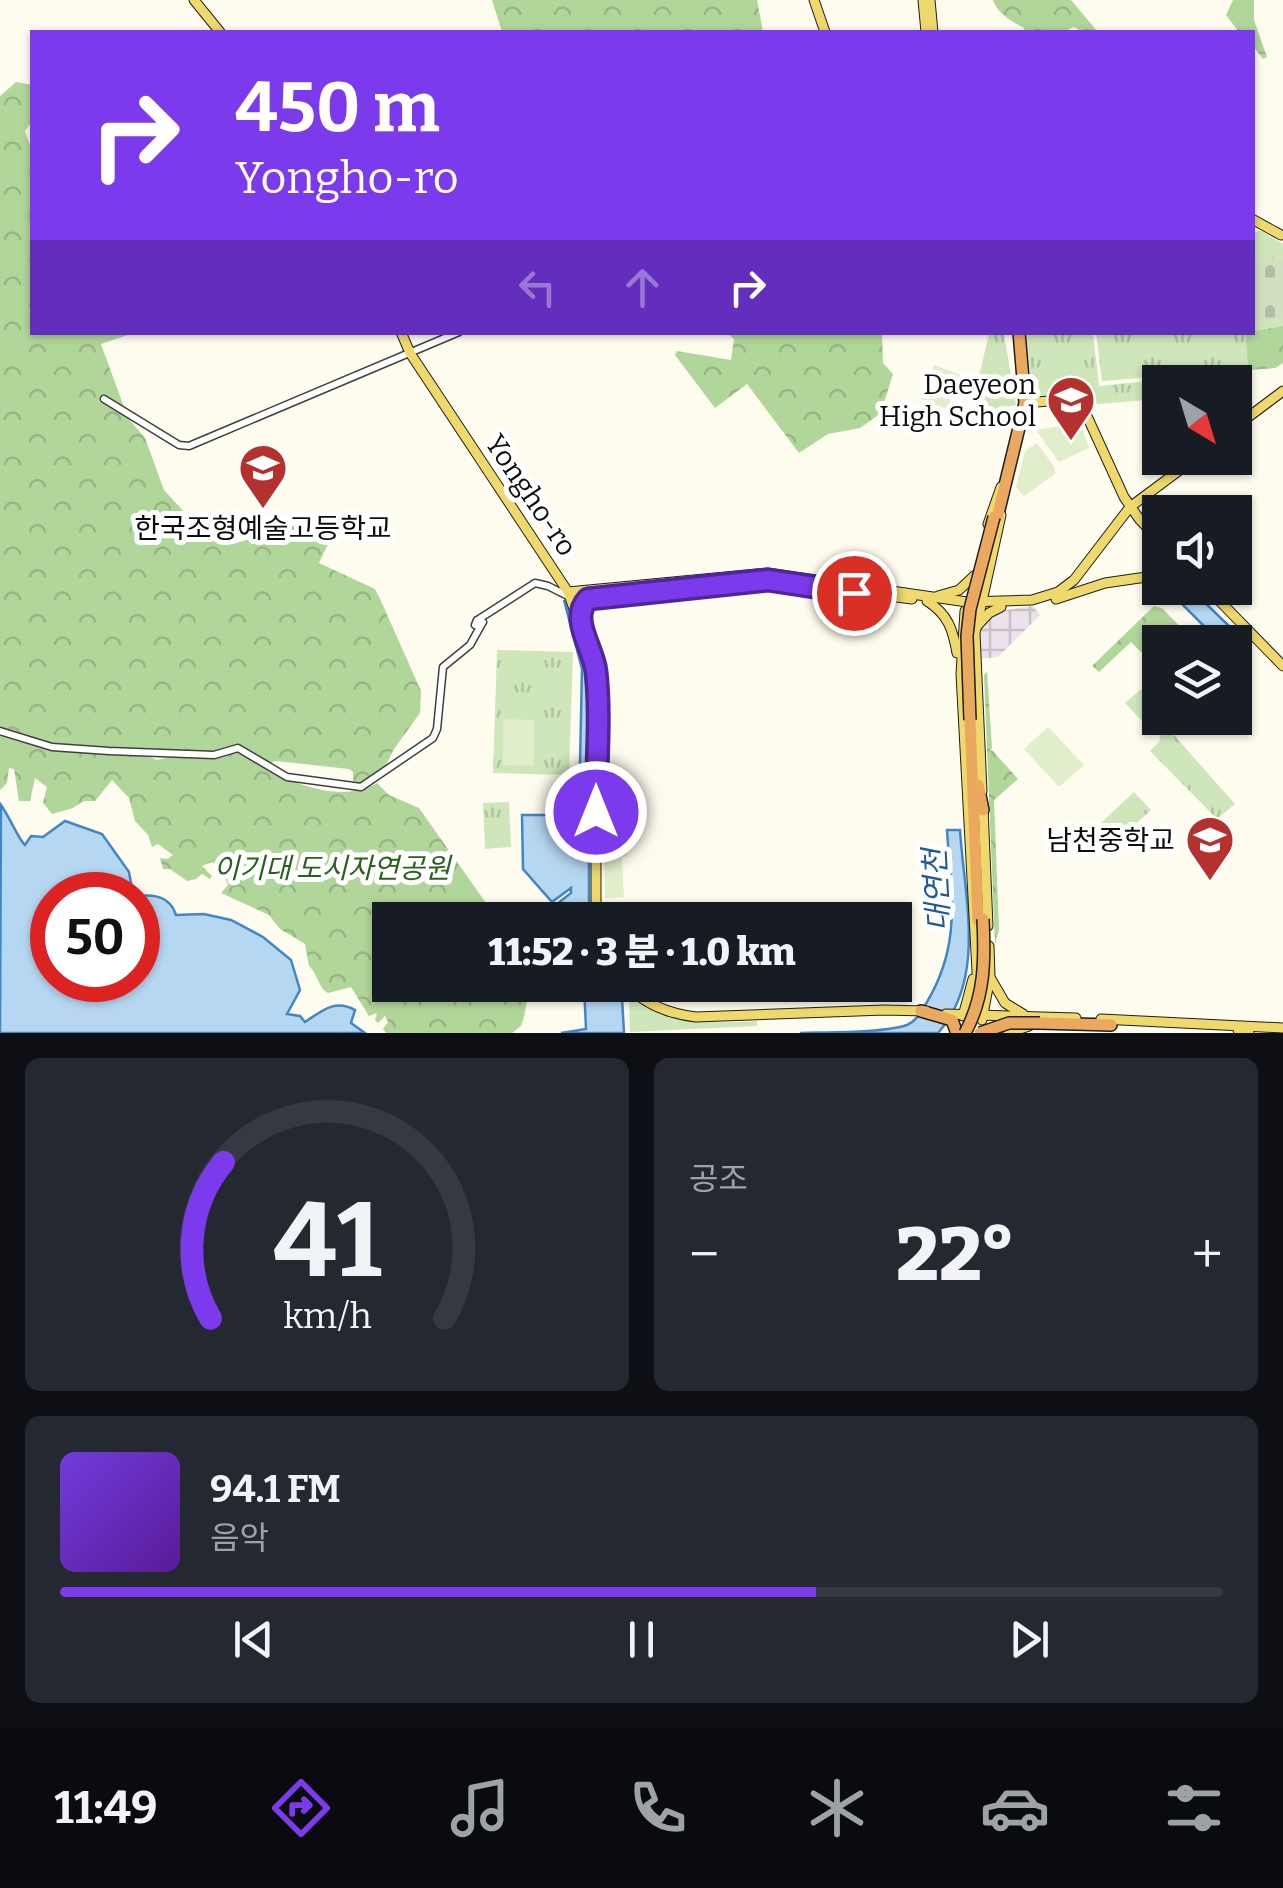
<!DOCTYPE html>
<html lang="ko">
<head>
<meta charset="utf-8">
<style>
	body { margin:0; font-family:Bitter,"Noto Sans KR",serif; background:#242831; color:#f1f3f6; height:100vh; display:flex; flex-direction:column; font-size:38px; white-space:nowrap }
	* { box-sizing:border-box; margin:0 }
	p { font-size:32px; color:#9ea1a6 }
	.icon { flex:none; width:55px; height:55px; fill:none; stroke:currentColor; stroke-width:2; stroke-linecap:round; stroke-linejoin:round }
	.map { position:relative; height:1033px; overflow:hidden }
	.drawer { display:flex; flex-direction:column; gap:25px; padding:25px; background:#0d0f14; flex:1 }
	.drawer>* { flex:none }
	.banner { position:absolute; left:30px; top:30px; width:1225px; height:305px; border-radius:0px; box-shadow:0 2px 8px #0004; background:#7c3aed; color:#fff; overflow:hidden }
	.needle { width:65px; rotate:142deg }
	.tools { position:absolute; left:1142px; top:365px; display:grid; gap:20px }
	.tools a { display:grid; place-items:center; width:110px; height:110px; border-radius:0px; background:#171b24; box-shadow:0 2px 8px #0004; font-size:50px }
	.speed { position:absolute; left:30px; top:872px; display:flex; gap:20px; font-size:50px; font-weight:700; text-align:center }
	.speed>* { display:grid; place-content:center; width:130px; height:130px; border-radius:50%; background:#171b24; box-shadow:0 2px 8px #0004; line-height:1 }
	.speed .limit { border:15px solid #d22; background:#fff; color:#111 }
	.pin { position:absolute; display:grid; place-items:center; width:85px; height:85px; color:#fff; margin:-42px; border:5px solid #fff; border-radius:50%; box-shadow:0 2px 10px #0007 }
	.me { position:absolute; width:110px; margin:-55px; rotate:0deg; stroke-linejoin:round; filter:drop-shadow(0 0 8px #0008) }
	.turn { display:flex; align-items:center; gap:35px; height:210px; padding:0 40px; font-size:45px }
	.turn .icon { width:130px; height:130px; stroke-width:2.5 }
	.turn b { display:block; font-size:70px; line-height:85px }
	.lanes { display:flex; align-items:center; height:95px; padding:0 40px; background:#0003; justify-content:center; gap:50px; direction:ltr }
	.lanes .off { opacity:.35 }
	.big { font-size:75px; font-weight:800; line-height:1.1 }
	.drawer .widget { flex:1; display:flex; flex-direction:column; justify-content:center; gap:15px; min-width:0; padding:0 35px; border-radius:15px; background:#242831 }
	.drawer .dial { align-items:center; gap:0 }
	.dial svg { height:260px; overflow:visible; fill:none; stroke:#363941; stroke-width:7; stroke-linecap:round; text-anchor:middle }
	.dial text { fill:#f1f3f6; stroke:none }
	.song { display:flex; align-items:center; gap:30px }
	.cover { width:120px; height:120px; border-radius:15px; background:linear-gradient(135deg,hsl(260 70% 55%),hsl(270 70% 35%)) }
	.played { height:10px; border-radius:5px; background:linear-gradient(90deg,#7c3aed 65%,#363941 65%) }
	.keys { display:flex; justify-content:space-around; direction:ltr }
	.heat { display:flex; justify-content:space-between; align-items:center; font-size:55px; direction:ltr }
	.drawer .tiles { flex:1; display:grid; gap:25px; grid-template-columns:1fr 1fr }
	.widget:last-child { grid-column:span 2 }
	.trip { position:absolute; left:372px; top:902px; width:540px; height:100px; border-radius:0px; background:#171b24; box-shadow:0 2px 8px #0004; font-weight:800; line-height:100px; text-align:center }
	.tab-bar { display:flex; height:160px; justify-content:space-around; align-items:center; background:#090b0e; color:#9ea1a6 }
	.tab-bar .icon { width:70px; height:70px }
	.tab-bar .on { color:#7c3aed }
	.tab-bar b { font-size:45px; color:#f1f3f6 }
	.map>svg:first-child { display:block }
	.industrial { fill:url(#industrial-grid) }
	.grass { fill:url(#grass-tufts) }
	.forest { fill:url(#forest-crowns) }
	.cemetery { fill:url(#cemetery-stones) }
	.pitch { fill:#e0eecb }
	.water { fill:#b6d7f2; stroke:#4187c5; stroke-width:2.5 }
	.lines { fill:none; stroke-linecap:round; stroke-linejoin:round }
	.minor-casing { stroke:#404040; stroke-width:9 }
	.major-casing { stroke:#1e1e1e; stroke-width:11 }
	.highway-casing { stroke:#1e1e1e; stroke-width:14 }
	.minor { stroke:#fff; stroke-width:6 }
	.major { stroke:#f0d96c; stroke-width:9 }
	.highway { stroke:#eba95f; stroke-width:11 }
	.highway-bridge-casing { stroke:#1e1e1e; stroke-width:14; stroke-linecap:butt }
	.highway-bridge { stroke:#eba95f; stroke-width:11 }
	.route-casing { stroke:#51269a; stroke-width:25 }
	.route { stroke:#7c3aed; stroke-width:18 }
	.labels { text-anchor:middle; dominant-baseline:central; stroke-width:10; stroke-linejoin:round; paint-order:stroke }
	.poi-label { font-size:28px; fill:#0d0d0d; stroke:#fff; text-anchor:end }
	.street-label { font-size:28px; fill:#0d0d0d; stroke:#fff }
	.park-label { font-size:28px; font-style:italic; fill:#2a6121; stroke:#fff }
	.water-label { font-size:30px; font-style:italic; fill:#1e5a97; stroke:#fff }
</style>
</head>
<body>
<div class="map">
<svg width="1283" height="1033" viewBox="0 0 1283 1033">
	<defs>
		<pattern id="industrial-grid" width="8" height="8" patternUnits="userSpaceOnUse" patternTransform="scale(2.5)"><rect width="8" height="8" fill="#ebe2eb"/><path d="M0 4h8M4 0v8" fill="none" stroke="#c8c1c8"/></pattern>
		<pattern id="grass-tufts" width="24" height="20" patternUnits="userSpaceOnUse" patternTransform="scale(2.5)"><rect width="24" height="20" fill="#cee6ba"/><path d="M3 7l-1-3M5 7V3M7 7l1-3M15 17l-1-3M17 17v-4M19 17l1-3" fill="none" stroke="#b0c49f"/></pattern>
		<pattern id="forest-crowns" width="20" height="18" patternUnits="userSpaceOnUse" patternTransform="scale(2.5)"><rect width="20" height="18" fill="#b1d69a"/><path d="M2 6a3 3 0 1 1 6 0M12 15a3 3 0 1 1 6 0" fill="none" stroke="#97b684"/></pattern>
		<pattern id="cemetery-stones" width="16" height="16" patternUnits="userSpaceOnUse" patternTransform="scale(2.5)"><rect width="16" height="16" fill="#d3dfc1"/><path d="M2 7V4a2 2 0 0 1 4 0v3zM10 15v-3a2 2 0 0 1 4 0v3z" fill="#b4bea5"/></pattern>
	</defs>
	<rect width="100%" height="100%" fill="#fefcee"/>
	<path class="industrial" d="M1033,606L1040,615L998,657L980,659L978,629L1000,611Z"/>
	<g class="grass">
		<path d="M1260,230L1283,244V363L1275,368L1102,381L1096,333L1252,332L1253,234Z"/>
		<path d="M1026,333H1093L1099,386L1207,375L1208,382H1160V399L1097,404L1094,392L1090,403L1074,394L1035,396L1032,393Z"/>
		<path d="M989,334H1004L1016,405L995,409L973,401Z"/>
		<path d="M497,650L573,652L569,775L493,773Z"/>
		<path d="M1155,677L1160,682V718H1164L1159,722H1143L1125,703Z"/>
		<path d="M1176,718L1186,721L1173,734L1235,804L1217,819L1150,751L1159,742L1161,732Z"/>
		<path d="M1134,792L1151,810L1102,855L1085,838Z"/>
		<path d="M509,802L511,847L485,849L483,803Z"/>
		<path d="M629,997C673,1027 705,1023 757,1021V1026L630,1032Z"/>
	</g>
	<g class="forest">
		<path d="M492,0H757L763,32H502Z"/>
		<path d="M993,0H1071L1098,32H1083L1074,27L1063,32H1025L1024,28C1011,21 998,14 993,0Z"/>
		<path d="M1233,0H1254V20L1267,57L1263,59L1253,46L1252,32H1239L1226,15Z"/>
		<path d="M16,82L32,85V121L25,131L32,151V332L134,333L101,344L128,418L145,438L164,490L186,514L216,513L233,544L327,516L338,523L319,563L375,589L381,601L421,691L420,713L394,749L384,769L362,784L353,783V772L349,769L276,761L270,763L240,745L214,752L50,745L0,728V96Z"/>
		<path d="M1283,326V363L1275,368L1248,370L1246,333Z"/>
		<path d="M706,333H882L883,363L893,374L884,403L887,409L860,428L828,434L799,453L747,384L715,408L675,355L677,351L731,360L734,339L727,333L711,335Z"/>
		<path d="M1154,606L1162,608L1195,642H1160V646L1154,642L1141,652L1131,642L1099,672L1092,666Z"/>
		<path d="M987,671L992,748L989,752L992,750L1018,779L994,800L999,930L995,944L984,675Z"/>
		<path d="M0,734L45,749L150,757L157,760C183,752 206,762 237,751C274,775 334,808 377,783L389,795L419,808L498,920H390V985H530L524,1017L521,1026L512,1033H386L383,1029L388,1022L385,1016L378,1023L375,1020L377,1013L369,1016L351,987L328,993C318,988 318,974 309,966L305,944L280,929L269,915L221,893L228,885L220,865L212,862L202,866L212,876L210,879L202,874L196,879L187,881L170,869H163L160,858L167,859L173,855L158,844L152,847L148,835L135,821L129,798L112,780L95,801H84L73,808L52,814L43,803L47,787L35,778L30,801H19L14,769L9,768L7,783L0,790Z"/>
	</g>
	<path class="cemetery" d="M1266,258L1283,259V317L1253,322V260Z"/>
	<g class="pitch">
		<path d="M934,365L960,375L947,409L921,399Z"/>
		<path d="M1080,423L1089,448L1059,462L1036,430Z"/>
		<path d="M1037,443L1055,468V474L1024,496L1016,487L1025,451Z"/>
		<path d="M503,719L534,720V766L503,765Z"/>
		<path d="M1048,727L1084,765L1059,787L1024,749Z"/>
		<path d="M622,781L627,856L622,857L624,897L605,898L602,785Z"/>
	</g>
	<g class="water">
		<path d="M1183,588H1190L1229,626L1212,642H1202L1195,636L1204,626L1174,596Z"/>
		<path d="M564,600L589,672V920H564L557,904L571,893V888L552,902L523,869L522,815H577L579,812L582,669Z"/>
		<path d="M1,805C9,816 19,840 25,845L31,836L43,837L65,821L102,834L129,872L132,889L137,895H52V980H138V896C154,894 170,896 176,915L204,914L231,920L263,937L291,960L300,990L287,1014L300,1016L305,1022C323,1010 335,999 355,1010L351,1023L365,1033H0Z"/>
		<path d="M947,830H960C964,896 987,978 938,1033H800C827,1032 884,1033 907,1025C917,1021 921,1011 927,1002C962,943 951,896 947,830Z"/>
		<path d="M584,985H600V999L622,998L624,1033H561L586,1029Z"/>
	</g>
	<g class="lines">
		<g class="minor-casing">
			<g id="minor">
				<path d="M104,399L179,445L189,446L459,332"/>
				<path d="M479,619L535,583L548,586L568,596"/>
				<path d="M0,731L52,747L109,751L214,755L238,748L287,777L361,787L433,738L437,729L443,667L470,645L480,627L475,625L477,620L483,622L480,627"/>
			</g>
		</g>
		<g class="major-casing">
			<g id="major">
				<path d="M194,0L220,32"/>
				<path d="M814,0L825,32"/>
				<path d="M923,0L926,32"/>
				<path d="M930,0L933,32"/>
				<path d="M1252,219L1281,235"/>
				<path d="M401,332L410,353L568,592L596,670V920"/>
				<path d="M1025,403L1072,399L1081,403L1124,497L1140,520L1160,541"/>
				<path d="M1235,427L1283,391"/>
				<path d="M988,524L1001,487"/>
				<path d="M1207,588L1283,666"/>
				<path d="M568,592L768,573L967,602L1032,600L1058,592L1074,580L1130,507L1196,458"/>
				<path d="M938,596L959,590L974,576"/>
				<path d="M571,598L768,580L912,599"/>
				<path d="M1056,599L1105,583L1160,575"/>
				<path d="M927,601C948,614 953,630 957,653"/>
				<path d="M965,611L961,674L978,990"/>
				<path d="M977,626L989,613L1001,607"/>
				<path d="M982,791L975,633L1001,515"/>
				<path d="M983,807L988,926"/>
				<path d="M991,979L1005,1003L1023,1014"/>
				<path d="M626,985C645,1004 669,1014 696,1017L884,1010L926,1011"/>
				<path d="M946,1014L1076,1018"/>
				<path d="M963,1016L973,979"/>
				<path d="M1101,1019L1283,1028"/>
				<path d="M982,1020L990,977L989,946"/>
				<path d="M1238,1030L1249,1033"/>
				<path d="M1008,1033L1029,1026"/>
			</g>
		</g>
		<g class="highway-casing">
			<g id="highway">
				<path d="M997,518L1025,403L1019,332"/>
				<path d="M970,720L978,920"/>
				<path d="M978,785L983,810"/>
				<path d="M921,1011L952,1020L956,1031"/>
				<path d="M1040,1023L1111,1025"/>
			</g>
		</g>
		<use href="#minor" class="minor"/>
		<use href="#major" class="major"/>
		<use href="#highway" class="highway"/>
		<g class="highway-bridge-casing">
			<g id="highway-bridge">
				<path d="M970,720L967,636L970,609L994,517"/>
				<path d="M965,1033C985,996 985,960 983,919"/>
				<path d="M980,1033L1009,1023H1040"/>
			</g>
		</g>
		<use href="#highway-bridge" class="highway-bridge"/>
	</g>
	<g class="lines">
		<g class="route-casing">
			<path id="route" d="M596,812C596,767 601,718 596,672C594,649 569,619 588,599L768,580L854,593"/>
		</g>
		<use href="#route" class="route"/>
	</g>
	<defs>
		<g id="school-pin" transform="scale(2.5)"><path d="M0 17L-7.5 6A9.5 9.5 0 1 1 7.5 6Z" fill="#b5312e" stroke="#fff"/><path d="M0-5L7-2L0 1L-7-2ZM-4 1L0 2.5L4 1V4Q0 6-4 4Z" fill="#fff"/></g>
	</defs>
	<g fill-rule="evenodd">
		<use href="#school-pin" x="1071" y="400"/>
		<use href="#school-pin" x="263" y="468"/>
		<use href="#school-pin" x="1210" y="840"/>
	</g>
	<g class="labels">
		<g class="poi-label">
			<text x="1036" y="384">Daeyeon<tspan x="1036" dy="32">High School</tspan></text>
			<text x="263" y="528" text-anchor="middle">한국조형예술고등학교</text>
			<text x="1175" y="840">남천중학교</text>
		</g>
		<g class="street-label">
			<text transform="translate(531 495) rotate(56)">Yongho-ro</text>
		</g>
		<g class="park-label">
			<text x="332" y="868">이기대 도시자연공원</text>
		</g>
		<g class="water-label">
			<text transform="translate(937 890) rotate(-93)">대연천</text>
		</g>
	</g>
</svg>
<div class="tools">
<a><svg class="needle" viewBox="-14 -14 28 28"><path d="M0-13l5 13h-10z" fill="#e53935"/><path d="M0 13l5-13h-10z" fill="#9ea1a6"/></svg></a>
<a><svg class="icon" aria-label="sound" viewBox="0 0 24 24"><path d="M4 9h4l5-4v14l-5-4H4zM17 9q2 3 0 6"/></svg></a>
<a><svg class="icon" aria-label="layers" viewBox="0 0 24 24"><path d="M12 4l9 5-9 5-9-5zM3 14l9 5 9-5"/></svg></a>
</div>
<div class="speed"><div class="limit">50</div></div>
<div class="pin" style="left:854px;top:593px;background:#d93025"><svg class="icon" aria-label="arrive" viewBox="0 0 24 24"><path d="M6 21V4h12l-3 4 3 4H6"/></svg></div>
<svg class="me" style="left:596px;top:812px" viewBox="-20 -20 40 40"><circle r="17" fill="#7c3aed" stroke="#fff" stroke-width="3"/><path d="M0-11L8 9 0 5-8 9z" fill="#fff"/></svg>
<div class="trip">11:52 · 3 분 · 1.0 km</div>
<div class="banner">
<div class="turn"><svg class="icon" aria-label="right" viewBox="0 0 24 24"><path d="M7 20v-9h11M14 6l5 5-5 5"/></svg><div><b>450 m</b>Yongho-ro</div></div>
<div class="lanes"><svg class="icon off" aria-label="left" viewBox="0 0 24 24"><path d="M17 20v-9H6M10 6l-5 5 5 5"/></svg><svg class="icon off" aria-label="ahead" viewBox="0 0 24 24"><path d="M12 20V5M6 11l6-6 6 6"/></svg><svg class="icon" aria-label="right" viewBox="0 0 24 24"><path d="M7 20v-9h11M14 6l5 5-5 5"/></svg></div>
</div>
</div>
<section class="drawer">
<div class="tiles">
<div class="widget dial"><svg viewBox="0 0 100 80">
<path d="M14 69A42 42 0 1 1 86 69"/>
<path d="M14 69A42 42 0 0 1 18 21" stroke="#7c3aed"/>
<text x="50" y="56" font-size="32" font-weight="700">41</text>
<text x="50" y="72" font-size="11">km/h</text>
</svg></div>
<div class="widget"><p>공조</p>
<div class="heat"><a>−</a><b class="big">22°</b><a>+</a></div>
</div>
<div class="widget">
<div class="song"><i class="cover"></i><div><b>94.1 FM</b><p>음악</p></div></div>
<div class="played"></div>
<div class="keys"><svg class="icon" aria-label="previous" viewBox="0 0 24 24"><path d="M18 5L8 12l10 7zM5 5v14"/></svg><svg class="icon" aria-label="pause" viewBox="0 0 24 24"><path d="M8 5v14M16 5v14"/></svg><svg class="icon" aria-label="next" viewBox="0 0 24 24"><path d="M6 5l10 7-10 7zM19 5v14"/></svg></div>
</div>
</div>
</section>
<nav class="tab-bar">
<b>11:49</b>
<svg class="icon on" aria-label="directions" viewBox="0 0 24 24"><path d="M12 3l9 9-9 9-9-9zM9 14v-3h6M13 9l2 2-2 2"/></svg>
<svg class="icon" aria-label="music" viewBox="0 0 24 24"><path d="M9 18V5l10-2v13"/><circle cx="6" cy="18" r="3"/><circle cx="16" cy="16" r="3"/></svg>
<svg class="icon" aria-label="phone" viewBox="0 0 24 24"><path d="M5 4h4l2 5-3 2q2 4 5 5l2-3 5 2v4C11 20 4 13 5 4z"/></svg>
<svg class="icon" aria-label="climate" viewBox="0 0 24 24"><path d="M12 3v18M4 7l16 10M4 17L20 7"/></svg>
<svg class="icon" aria-label="car" viewBox="0 0 24 24"><path d="M5 17H2v-5l4-1 3-4h7l3 4 3 1v5h-3M9 17h6M6 11h13"/><circle cx="7" cy="17" r="2"/><circle cx="17" cy="17" r="2"/></svg>
<svg class="icon" aria-label="filters" viewBox="0 0 24 24"><path d="M4 7h16M4 17h16"/><circle cx="9" cy="7" r="2"/><circle cx="15" cy="17" r="2"/></svg>
</nav>
</body>
</html>
